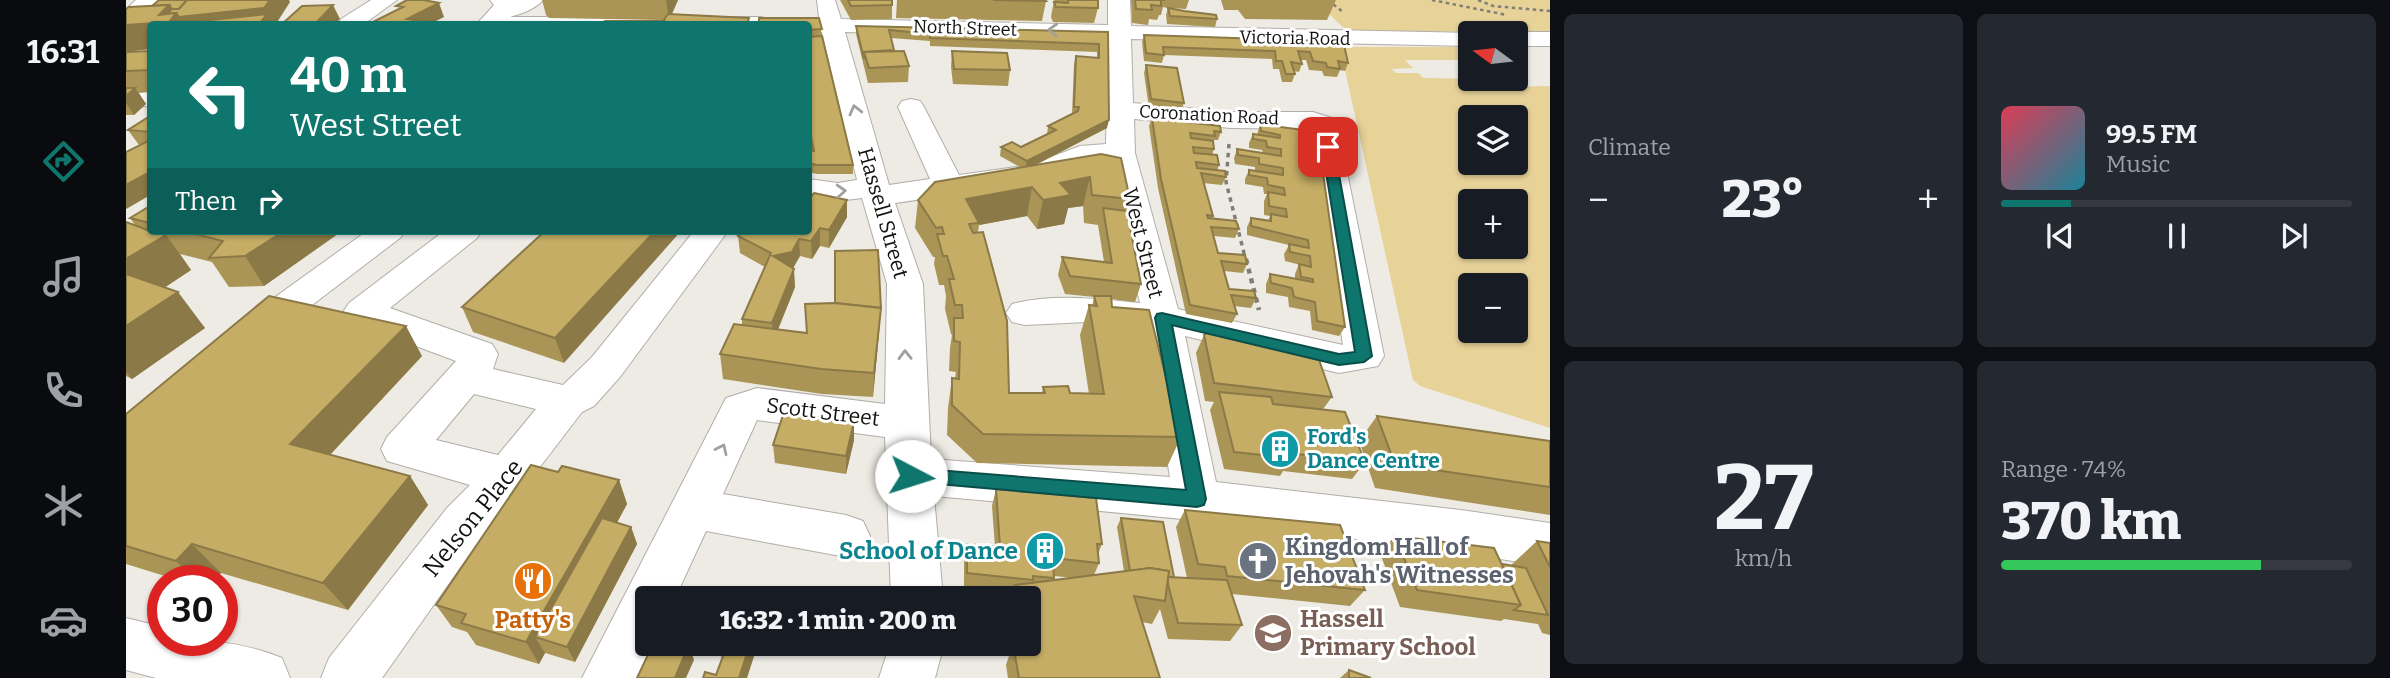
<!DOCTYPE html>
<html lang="en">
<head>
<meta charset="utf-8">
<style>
	body { margin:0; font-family:Bitter,serif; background:#242831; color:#f1f3f6; height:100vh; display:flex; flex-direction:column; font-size:26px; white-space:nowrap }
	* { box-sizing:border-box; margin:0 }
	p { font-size:23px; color:#9ea1a6 }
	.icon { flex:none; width:38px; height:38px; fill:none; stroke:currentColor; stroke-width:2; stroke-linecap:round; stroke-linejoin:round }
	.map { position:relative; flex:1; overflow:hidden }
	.panel { display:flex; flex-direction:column; gap:14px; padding:14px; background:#0d0f14; width:840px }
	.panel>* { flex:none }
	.top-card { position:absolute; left:21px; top:21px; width:665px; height:214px; border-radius:7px; box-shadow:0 2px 5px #0004; background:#0f766e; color:#fff; overflow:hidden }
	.needle { width:46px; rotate:285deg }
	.buttons { position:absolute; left:1332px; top:21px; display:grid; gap:14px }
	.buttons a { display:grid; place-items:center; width:70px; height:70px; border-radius:7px; background:#171b24; box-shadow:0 2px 5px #0004; font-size:35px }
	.speed { position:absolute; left:21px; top:565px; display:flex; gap:14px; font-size:35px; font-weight:700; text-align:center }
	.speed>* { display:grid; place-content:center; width:91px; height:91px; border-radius:50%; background:#171b24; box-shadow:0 2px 5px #0004; line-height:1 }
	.speed .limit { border:10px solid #d22; background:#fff; color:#111 }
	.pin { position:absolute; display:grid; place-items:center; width:60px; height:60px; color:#fff; margin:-30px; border-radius:14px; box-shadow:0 4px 10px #0006 }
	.me { position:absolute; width:77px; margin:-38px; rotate:95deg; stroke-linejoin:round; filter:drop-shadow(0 0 5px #0008) }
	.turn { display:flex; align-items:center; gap:24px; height:147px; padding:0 28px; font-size:32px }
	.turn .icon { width:91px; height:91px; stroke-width:2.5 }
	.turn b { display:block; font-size:49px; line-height:60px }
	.then { display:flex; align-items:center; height:66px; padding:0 28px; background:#0003; gap:14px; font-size:26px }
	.big { font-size:52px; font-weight:800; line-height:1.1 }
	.panel .widget { flex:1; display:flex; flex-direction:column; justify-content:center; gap:10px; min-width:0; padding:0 24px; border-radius:10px; background:#242831 }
	.panel .dial { align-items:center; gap:0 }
	.dial b { font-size:91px; line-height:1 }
	.song { display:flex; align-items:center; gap:21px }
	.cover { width:84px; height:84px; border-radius:10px; background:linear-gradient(135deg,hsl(350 70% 55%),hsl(190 70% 35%)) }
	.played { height:7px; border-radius:4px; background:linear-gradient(90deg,#0f766e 20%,#363941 20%) }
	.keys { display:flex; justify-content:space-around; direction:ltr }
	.heat { display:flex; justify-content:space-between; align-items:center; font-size:38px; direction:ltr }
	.charge { height:10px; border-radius:5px; background:linear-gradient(90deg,#34c759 74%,#363941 0) }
	.panel .tiles { flex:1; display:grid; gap:14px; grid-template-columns:repeat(2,1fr) }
	.trip { position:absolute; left:509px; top:586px; width:406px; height:70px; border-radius:7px; background:#171b24; box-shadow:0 2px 5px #0004; font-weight:800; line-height:70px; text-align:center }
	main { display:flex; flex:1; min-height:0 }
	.menu { display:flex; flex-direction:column; width:126px; justify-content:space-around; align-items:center; background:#090b0e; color:#9ea1a6 }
	.menu .icon { width:49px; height:49px }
	.menu .selected { color:#0f766e }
	.menu b { font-size:32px; color:#f1f3f6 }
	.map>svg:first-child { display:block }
	.green { fill:#e7d298; fill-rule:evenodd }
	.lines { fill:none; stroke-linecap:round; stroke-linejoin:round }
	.minor-casing { stroke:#b1aea8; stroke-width:2 }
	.major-casing { stroke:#b1aea8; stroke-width:2 }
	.highway-casing { stroke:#b1aea8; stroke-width:2 }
	.path-far2 { stroke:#7f7e79; stroke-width:2.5; stroke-dasharray:3.5 3.5; stroke-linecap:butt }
	.path-far1 { stroke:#7f7e79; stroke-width:3.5; stroke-dasharray:4.5 4.5; stroke-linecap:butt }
	.path { stroke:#7f7e79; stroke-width:4.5; stroke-dasharray:5 5; stroke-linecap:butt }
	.minor { fill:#fff; fill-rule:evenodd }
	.major { fill:#fff; fill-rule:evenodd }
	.highway { fill:#fff; fill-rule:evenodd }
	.wall { fill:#aa9557; fill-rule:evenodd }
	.shaded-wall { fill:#8b7947 }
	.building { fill:#c6ad65; stroke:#8b7947; stroke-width:2 }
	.oneway { stroke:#a0a09f }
	.route { fill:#0f766e; stroke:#0a4d48; stroke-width:2 }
	.labels { text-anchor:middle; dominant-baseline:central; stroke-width:6; stroke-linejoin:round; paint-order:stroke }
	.far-street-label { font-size:18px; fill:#11110e; stroke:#fff }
	.street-label { font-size:21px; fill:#11110e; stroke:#fff }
	.culture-label { font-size:21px; font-weight:bold; fill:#0d838f; stroke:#fff; text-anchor:start }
	.near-street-label { font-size:24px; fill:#11110e; stroke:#fff }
	.near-worship-label { font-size:24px; font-weight:bold; fill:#5b616d; stroke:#fff; text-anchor:start }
	.near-culture-label { font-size:24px; font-weight:bold; fill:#0d838f; stroke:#fff; text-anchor:end }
	.near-education-label { font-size:24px; font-weight:bold; fill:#785e54; stroke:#fff; text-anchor:start }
	.near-food-label { font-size:24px; font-weight:bold; fill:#c56008; stroke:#fff }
</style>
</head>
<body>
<main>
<nav class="menu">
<b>16:31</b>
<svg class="icon selected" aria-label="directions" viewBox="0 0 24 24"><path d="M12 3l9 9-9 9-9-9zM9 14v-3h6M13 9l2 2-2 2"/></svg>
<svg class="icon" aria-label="music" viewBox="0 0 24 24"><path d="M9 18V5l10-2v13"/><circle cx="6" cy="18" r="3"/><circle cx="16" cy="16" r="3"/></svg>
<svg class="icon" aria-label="phone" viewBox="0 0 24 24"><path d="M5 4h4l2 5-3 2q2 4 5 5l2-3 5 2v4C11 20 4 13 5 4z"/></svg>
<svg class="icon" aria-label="climate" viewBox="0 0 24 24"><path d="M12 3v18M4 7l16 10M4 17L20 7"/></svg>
<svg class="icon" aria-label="car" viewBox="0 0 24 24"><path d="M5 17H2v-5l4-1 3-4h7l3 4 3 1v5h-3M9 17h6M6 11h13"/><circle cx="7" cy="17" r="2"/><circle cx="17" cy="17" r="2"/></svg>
</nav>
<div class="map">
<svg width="1424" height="678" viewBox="0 0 1424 678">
	<rect width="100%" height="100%" fill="#edebe4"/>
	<g class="green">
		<path d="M1188,0H1424V32L1221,31Z"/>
		<path d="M1214,47H1344V60H1279L1287,68L1265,69L1270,73H1292L1298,78L1357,79L1368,87L1424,86V428L1294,386L1287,380ZM1344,117H1390V163H1344ZM1344,201H1390V247H1344ZM1344,285H1390V331H1344Z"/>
	</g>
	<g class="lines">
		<g class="minor-casing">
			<g id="minor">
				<path d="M245,0H271L238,24H212L215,19Z"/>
				<path d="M691,0H709L715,19L982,25V0H1004L1005,26L1349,33H1344V46L1005,39L1007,103L1105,112H1187L1206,118L1215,138L1213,142L1216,147L1258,356L1252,366L1213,373L1059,336L1090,482L1335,510L1424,523V567C1220,533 1014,514 808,496L817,598H765L759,437L631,420L597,494L720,515L737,521L744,536L737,551L720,557L580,531L549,598H522V644H529L513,678H456L600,398L631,388L759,404L761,284L736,198L712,201L682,197V179L712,183L731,180L696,32H682V24H671L674,20L693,18ZM719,32L982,39L980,144L954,146L904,165L833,175L798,107L794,101L785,99L776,101L772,107L804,179L763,185ZM1008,119L1105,128L1184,129L1190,143L1188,147L1217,345L1052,309L1009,153ZM968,161H981L1014,303C972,299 927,293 886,304L880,313L886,322L899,325L961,322L1019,329L1044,477L805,459L797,284L769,203C836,193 906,190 968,161Z"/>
				<path d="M363,17H635L643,19L646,24H352L355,19Z"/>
				<path d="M1390,32H1424V46H1390V33H1385Z"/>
				<path d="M24,90V106L0,107V91Z"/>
				<path d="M241,231H279L274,238L139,341L126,345L113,341L107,332L113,323Z"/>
				<path d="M318,231H356L351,238L264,308L366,344L372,354L367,369L437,385L466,357L568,231H602L494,377L468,406L456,412L397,489L355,538L256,678H195L203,658L321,508L344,485L261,461L255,449L261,437L330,361L223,321L217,312L223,303ZM348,394L410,409L372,455L310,440Z"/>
				<path d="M764,644H818L809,678H753Z"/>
			</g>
		</g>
		<g class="major-casing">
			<path id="major" d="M387,0H417C408,11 382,20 369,17L366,12L369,7Z"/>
		</g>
		<g class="highway-casing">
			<g id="highway">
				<path d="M10,0H33L8,27L0,29V9Z"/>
				<path d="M364,0H387L390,4L385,17L375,24H351L368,5Z"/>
				<path d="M0,618L37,627V640C81,640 114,641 156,658L164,678H30L0,670Z"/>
			</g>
		</g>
		<g class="path-far2">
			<path d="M1202,0L1218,13"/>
			<path d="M1306,0L1381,15"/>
			<path d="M1352,0L1367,6L1424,11"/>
		</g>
		<path class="path-far1" d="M1103,144L1100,182L1120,261"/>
		<path class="path" d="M1120,259L1133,310"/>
		<use href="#minor" class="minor"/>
		<use href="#major" class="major"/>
		<use href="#highway" class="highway"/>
	</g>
	<g class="wall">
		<path d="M416,0H552L546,14L623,18V24L538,21V20L423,18L420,15Z"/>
		<path d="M714,0H766V19L725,20Z"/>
		<path d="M771,0H919L920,1L916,21L770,18Z"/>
		<path d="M928,0H972V8L968,23L927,22L925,17Z"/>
		<path d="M1005,0H1063L1060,9L1043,8L1091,19L1089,27L1041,24L1040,15L1042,8L1037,7L1035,15H1033L1031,20L1023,19L1022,25L1006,23Z"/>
		<path d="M1095,0H1210L1201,20L1119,19L1112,10H1098Z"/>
		<path d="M633,18H693L696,36L727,165V174H691L682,172V151H686L682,129V24H634Z"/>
		<path d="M730,26L982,32L981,128L910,165L975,154L1004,199L1001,211L1015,284L1009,302L985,299L986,307L1055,437L1041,467L851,463L821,435L822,408L826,378H829L830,372L823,371L824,348L826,335L825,334L819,309L820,296L818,285H813L808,264L809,257H807L789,228L792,200L894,167L874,156L875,147H895L921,135L922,126L946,114L948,64L950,56L971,58V52L804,46V41L765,38L768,51L783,66L782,82L742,83L730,34ZM957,206L958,223L972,225L978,262L936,257L932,275L939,294L968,297L966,306L963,305L954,335L963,394L944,393L917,387L916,393H883L852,232L853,225L901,216L911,229L938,224L942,208Z"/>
		<path d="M1018,35L1194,41L1222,63L1219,71L1214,70L1211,77L1198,76L1196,71L1183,70L1180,60H1175L1176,64L1173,72L1168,71L1169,74L1166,82H1156L1153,69H1147L1146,59L1038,55L1036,63L1018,61L1016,42Z"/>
		<path d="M24,51V92L13,93L20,104L8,115H0V52Z"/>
		<path d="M826,51L884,70L882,86L827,84L825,67Z"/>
		<path d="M1020,65L1058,103L1055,111L1023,108L1018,73Z"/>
		<path d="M24,116V195L0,209L13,145L2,130Z"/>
		<path d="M1026,118L1095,132L1092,140H1088L1087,142L1088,149L1086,155L1093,165L1091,171L1100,177L1096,185L1077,183L1087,216L1086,219L1113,229L1109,238L1088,236L1092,253L1121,264L1117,273L1098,271L1103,289L1130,298L1125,308L1108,306L1111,314L1106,323L1060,314L1032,188L1023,126Z"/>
		<path d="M1134,124L1191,132L1219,327L1213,336L1186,330L1184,311L1163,307L1162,297L1140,293V284L1144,274L1169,279V274L1173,264L1179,266L1159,261L1158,254L1163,245L1121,235V227L1125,218L1142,221L1144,216L1138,215V201L1141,194H1138L1137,187L1119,184V179L1123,170L1129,171V167L1109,164L1108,158L1111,149L1137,153L1136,150L1123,148V143L1127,134L1131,135Z"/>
		<path d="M721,200V217L703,248L694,246L686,259L674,256L667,268L669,287L652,330L681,333L679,304L755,309L747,397L696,394L597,379L594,354L616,325V319L639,267L614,253L612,236Z"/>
		<path d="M24,206V231H216L138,286L103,287L86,262L54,254L65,270L39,287L79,328L6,379L0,376V222L9,225L4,218Z"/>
		<path d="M419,231L438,363L347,332L336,307Z"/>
		<path d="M1078,335L1206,397L1197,409L1239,462L1226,479L1157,471L1154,476L1098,469L1084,410L1088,402L1079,401L1070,353Z"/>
		<path d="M296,356L204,455L284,476L302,505L222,610L95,573L88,581H55L0,564V414Z"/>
		<path d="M1251,416L1424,441V515L1249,488L1233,441Z"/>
		<path d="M728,440L720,474L649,463L647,445Z"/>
		<path d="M432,472L493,480L501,504L491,523L505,527L511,544L449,662L419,653L413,664L350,645L341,632L326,627L310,605Z"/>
		<path d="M870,489L976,544L972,554L973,563L968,575L998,571L991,527L995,518L1048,578H1061L1050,527L1059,510L1239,590L1224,606L1106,594L1116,625L1104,641L1042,639L1034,609L1026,624L1016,622L1034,678H882L880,665L887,644H903V598H885L886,595L838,590V561L841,544L869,547L866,506ZM928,576L948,578L927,581Z"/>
		<path d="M1269,536L1376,564L1385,566V565L1411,541L1424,543V635L1416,633L1412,624L1378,619L1375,621L1274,607L1254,553Z"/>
		<path d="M1223,670L1245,678H1214Z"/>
	</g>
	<g class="shaded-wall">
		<path d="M144,0H163L164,2L150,24H24V49L0,52V25L43,5Z"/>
		<path d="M540,0H552L543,20Z"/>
		<path d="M313,3L318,17L304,24H281V19Z"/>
		<path d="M207,5L214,19L209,24H189Z"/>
		<path d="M9,88L20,104L8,115L0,103V96Z"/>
		<path d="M983,120L981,128L899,170L901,161Z"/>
		<path d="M24,172V195L0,209V185Z"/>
		<path d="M964,177L957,206L942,208L938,224L911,229L917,200L934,183Z"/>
		<path d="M906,187L901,216L853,225V223L840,199Z"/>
		<path d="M721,200V217L703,248V230Z"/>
		<path d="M694,228V246L686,259L685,241Z"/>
		<path d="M158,231H216L138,286L119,256Z"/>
		<path d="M529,231H555L438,363L429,338Z"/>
		<path d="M40,235L65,270L14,304L0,287V259Z"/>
		<path d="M673,239L674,256L666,270L647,256Z"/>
		<path d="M668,269L669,287L647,341L646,323Z"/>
		<path d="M52,292L79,328L6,379L0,372V326Z"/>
		<path d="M755,308L753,333L747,397L748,373Z"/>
		<path d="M280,326L296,356L186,474L164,444Z"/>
		<path d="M728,422V440L720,474V456Z"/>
		<path d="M284,476L302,505L222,610L197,583Z"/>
		<path d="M493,480L501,504L425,642L409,637L419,653L413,664L400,642Z"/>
		<path d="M505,527L511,544L449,662L441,647Z"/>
		<path d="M66,544L95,573L88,581H72L50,561Z"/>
		<path d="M563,644L568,660L560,678H549Z"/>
		<path d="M624,644H632L621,678H613Z"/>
	</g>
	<g class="building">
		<path d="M33,0H61L53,9H46L43,5L26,6Z"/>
		<path d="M61,0H144L138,8L53,17L50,13L41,14L46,9H53Z"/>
		<path d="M281,0H298L313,3L281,19L289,20L281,24H232L238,22L245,23L277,7L270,6Z"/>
		<path d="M722,0H766V5L725,6Z"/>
		<path d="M867,0H919L920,1Z"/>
		<path d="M942,0H972V8L930,7L928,2L942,3Z"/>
		<path d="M1009,0H1039H1035V6L1025,5L1026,10L1010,9Z"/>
		<path d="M43,5L33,15L50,13L43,22L0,25V9L3,7Z"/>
		<path d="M207,5L189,24H156L176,6Z"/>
		<path d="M1042,8L1058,11L1090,15L1091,19L1044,16Z"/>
		<path d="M141,14L133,24H54L56,23Z"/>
		<path d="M542,14L623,18L621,24H535Z"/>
		<path d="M633,18H693L696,29L682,30V24H641V23H633Z"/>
		<path d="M479,21H538L535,24H474Z"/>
		<path d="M730,26L982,32L983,120L901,161L875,147L886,142L895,147L930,130L922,126L952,111L953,107H948L950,56L973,58V44L804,38V34L763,30L768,50L738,52V59Z"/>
		<path d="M1018,35L1194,41L1218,45L1222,63L1212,61L1214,69L1201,67L1200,63L1187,61L1184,52L1172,51L1176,64L1165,62L1169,74H1160L1156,61H1150L1149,51L1037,47L1038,55L1020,53Z"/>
		<path d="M696,36L727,165H691L682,163V151H688L682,122V37Z"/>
		<path d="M24,51V70L0,71V52Z"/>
		<path d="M778,51L783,66L743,68L738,52Z"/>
		<path d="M826,51L881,53L884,70L828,69Z"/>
		<path d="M1020,65L1051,68L1058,103L1025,99Z"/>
		<path d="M0,88H9L0,96Z"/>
		<path d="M24,116V132L2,130Z"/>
		<path d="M1026,118L1094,126L1095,132L1088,131L1089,136L1064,133L1065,138L1087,141L1088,149L1067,147L1068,153L1091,155L1093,165L1070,162L1071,168L1099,171L1100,177L1075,173L1087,216L1081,215L1082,218L1110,221L1113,229L1085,227L1092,253L1119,255L1121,264L1095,261L1103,289L1128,291L1130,298L1105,295L1111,314L1064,305L1035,179Z"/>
		<path d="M1134,124L1191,132L1219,327L1191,321L1189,302L1168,297L1166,288L1145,283L1144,274L1187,282V279L1175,277L1173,264L1185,267L1184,256L1164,252L1163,244L1183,248L1182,240L1125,226V218L1145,221V214L1161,217L1160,209L1143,206L1142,192L1159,195L1158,188L1142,185L1141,178L1123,175V170L1157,175V168L1133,164V158L1112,155L1111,149L1155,156V149L1141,147L1140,141L1127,139V134L1154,138V135L1135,131Z"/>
		<path d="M24,140V172L0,185V152Z"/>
		<path d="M975,154L995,158L1004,199L966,195L964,177L934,183L945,195L917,200L906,187L840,199L853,223L843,224L847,233L857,232L881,321L883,393H919L917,387L942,386L944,393L978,394L963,305L971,306L968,296H985L986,307L1023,310L1055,437L857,434L826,405V378L833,379L834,342L828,341V318H837L836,305H829L823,279H828L821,256H817L811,234H818L816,227L810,228L792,200L809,182Z"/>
		<path d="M688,193L721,200L703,230L694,228L685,241L673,239L666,252L647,256L668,269L646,323L616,319L645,253L612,236L620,231H682V201Z"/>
		<path d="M24,206V223L4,218Z"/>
		<path d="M977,208L1001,211L1015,284L944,276L936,257L986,263Z"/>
		<path d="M0,222L24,231L40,235L0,259Z"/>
		<path d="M58,231H158L119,256L83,258L97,241Z"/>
		<path d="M419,231H529L429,338L336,307Z"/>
		<path d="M752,250L755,309V308L709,303V251Z"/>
		<path d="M0,274L52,292L0,326Z"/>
		<path d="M143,296L280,326L164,444L284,476L197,583L66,544L50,561L0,546V414Z"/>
		<path d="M708,303L755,308L748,373L695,369L594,354L608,324L681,333L679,304Z"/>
		<path d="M1086,329L1191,354L1206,397L1088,383L1078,335Z"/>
		<path d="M1093,392L1145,397L1147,404L1219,412L1239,462L1163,453L1165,458L1108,452Z"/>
		<path d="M658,412L728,422L720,456L647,445Z"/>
		<path d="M1251,416L1424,441V487L1269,464Z"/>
		<path d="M405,465L432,472L436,466L493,480L400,642L335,623L340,614L310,605Z"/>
		<path d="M870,489L970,498L976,544H971L973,563L927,558L928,578L907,576V580L841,573V544L874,547Z"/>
		<path d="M1059,510L1214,525L1239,590L1101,576L1099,567L1072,564Z"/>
		<path d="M476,518L505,527L441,647L409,637Z"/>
		<path d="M995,518L1037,522L1048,577H1042L1043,571L1024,568L1004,571Z"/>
		<path d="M1269,536L1368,548L1395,605L1291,590Z"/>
		<path d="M1411,541L1424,543V567Z"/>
		<path d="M1376,564L1400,568L1422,615L1388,610L1395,605Z"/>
		<path d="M1024,568L1043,571L1039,601L1008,596L1034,678H893L887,644H903V598H892L889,585Z"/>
		<path d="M1042,577L1101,580L1116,625L1052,623L1042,584Z"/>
		<path d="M616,591L640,597L639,598H613Z"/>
		<path d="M527,644H563L549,678H511Z"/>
		<path d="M596,644H624L613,678H577L579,672L590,675L597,656L592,654Z"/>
		<path d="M1223,670L1245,678H1223Z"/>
	</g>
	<defs><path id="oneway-chevron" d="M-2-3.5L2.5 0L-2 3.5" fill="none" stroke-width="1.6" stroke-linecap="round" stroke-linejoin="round" transform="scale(1.75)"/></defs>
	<g class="oneway">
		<use href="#oneway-chevron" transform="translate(927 30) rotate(-178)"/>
		<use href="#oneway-chevron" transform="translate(729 110) rotate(-104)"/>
		<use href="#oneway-chevron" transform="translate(715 191) rotate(-3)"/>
		<use href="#oneway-chevron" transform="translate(779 355) rotate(-91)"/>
		<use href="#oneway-chevron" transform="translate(596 449) rotate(-65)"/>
	</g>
	<path class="route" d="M1202,143L1208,147L1246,356L1238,362L1213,365L1046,325L1080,499L1078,505L1071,507L778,481L775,476L778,470L785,468L1060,490L1029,318L1031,314L1036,313L1213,354L1229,352L1196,147Z"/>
	<defs>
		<g id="building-disc" transform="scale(2.0125)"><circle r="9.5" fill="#0f9aa8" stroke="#fff"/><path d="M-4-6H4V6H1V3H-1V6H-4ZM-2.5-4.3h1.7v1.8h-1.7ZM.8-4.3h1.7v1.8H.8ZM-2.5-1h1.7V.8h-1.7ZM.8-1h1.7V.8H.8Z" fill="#fff"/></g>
		<g id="church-disc" transform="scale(2.0125)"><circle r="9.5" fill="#6b7280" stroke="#fff"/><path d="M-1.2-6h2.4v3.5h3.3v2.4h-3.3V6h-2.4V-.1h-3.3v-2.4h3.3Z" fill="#fff"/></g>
		<g id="restaurant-disc" transform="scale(2.0125)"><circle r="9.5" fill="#e8710a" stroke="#fff"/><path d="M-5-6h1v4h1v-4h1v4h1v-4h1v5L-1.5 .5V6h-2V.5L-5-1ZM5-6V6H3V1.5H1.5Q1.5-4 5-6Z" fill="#fff"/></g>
		<g id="school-disc" transform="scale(2.0125)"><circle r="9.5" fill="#8d6e63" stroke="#fff"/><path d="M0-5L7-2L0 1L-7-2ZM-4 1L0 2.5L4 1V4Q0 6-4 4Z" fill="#fff"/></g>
	</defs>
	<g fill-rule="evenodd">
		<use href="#building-disc" x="1154" y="449"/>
		<use href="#building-disc" x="919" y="551"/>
		<use href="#church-disc" x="1132" y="561"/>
		<use href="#restaurant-disc" x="407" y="581"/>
		<use href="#school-disc" x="1147" y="633"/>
	</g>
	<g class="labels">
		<g class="far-street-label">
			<text transform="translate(839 28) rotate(2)">North Street</text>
			<text transform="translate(1169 38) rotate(1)">Victoria Road</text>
			<text transform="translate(1083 115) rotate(3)">Coronation Road</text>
		</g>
		<g class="street-label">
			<text transform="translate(757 213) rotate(74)">Hassell Street</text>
			<text transform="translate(1017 243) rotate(76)">West Street</text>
			<text transform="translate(697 412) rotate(7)">Scott Street</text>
		</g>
		<g class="culture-label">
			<text x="1181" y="437">Ford's<tspan x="1181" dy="24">Dance Centre</tspan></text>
		</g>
		<g class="near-street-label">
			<text transform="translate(347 518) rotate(-51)">Nelson Place</text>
		</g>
		<g class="near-worship-label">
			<text x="1159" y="547">Kingdom Hall of<tspan x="1159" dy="28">Jehovah's Witnesses</tspan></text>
		</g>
		<g class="near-culture-label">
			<text x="892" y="551">School of Dance</text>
		</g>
		<g class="near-education-label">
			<text x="1174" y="619">Hassell<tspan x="1174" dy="28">Primary School</tspan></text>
		</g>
		<g class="near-food-label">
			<text x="407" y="620">Patty's</text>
		</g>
	</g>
</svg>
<div class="buttons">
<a><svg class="needle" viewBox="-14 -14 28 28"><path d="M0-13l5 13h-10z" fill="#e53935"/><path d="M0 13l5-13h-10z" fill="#9ea1a6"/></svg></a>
<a><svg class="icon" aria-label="layers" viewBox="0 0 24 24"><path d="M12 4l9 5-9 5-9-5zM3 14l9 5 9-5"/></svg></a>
<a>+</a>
<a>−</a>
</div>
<div class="speed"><div class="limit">30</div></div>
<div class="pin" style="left:1202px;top:147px;background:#d93025"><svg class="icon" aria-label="arrive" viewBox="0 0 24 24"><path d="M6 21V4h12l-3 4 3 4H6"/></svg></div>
<svg class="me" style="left:785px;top:476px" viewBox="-20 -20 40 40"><circle r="19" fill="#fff"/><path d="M0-13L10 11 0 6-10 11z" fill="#0f766e"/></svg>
<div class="trip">16:32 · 1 min · 200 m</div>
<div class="top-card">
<div class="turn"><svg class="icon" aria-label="left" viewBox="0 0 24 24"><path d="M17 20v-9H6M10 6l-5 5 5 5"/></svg><div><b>40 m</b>West Street</div></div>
<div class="then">Then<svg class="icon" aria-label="right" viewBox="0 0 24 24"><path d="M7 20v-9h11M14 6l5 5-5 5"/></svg></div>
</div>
</div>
<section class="panel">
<div class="tiles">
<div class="widget"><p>Climate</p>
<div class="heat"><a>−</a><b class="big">23°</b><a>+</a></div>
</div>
<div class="widget">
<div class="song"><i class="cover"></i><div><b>99.5 FM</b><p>Music</p></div></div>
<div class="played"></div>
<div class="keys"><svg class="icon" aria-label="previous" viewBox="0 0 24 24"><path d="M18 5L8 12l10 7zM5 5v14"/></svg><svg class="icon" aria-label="pause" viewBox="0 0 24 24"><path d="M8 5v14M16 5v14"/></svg><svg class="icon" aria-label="next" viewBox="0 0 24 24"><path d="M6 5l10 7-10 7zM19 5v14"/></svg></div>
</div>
<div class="widget dial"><b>27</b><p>km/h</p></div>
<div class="widget"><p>Range · 74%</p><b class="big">370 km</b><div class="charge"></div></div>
</div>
</section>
</main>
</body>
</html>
